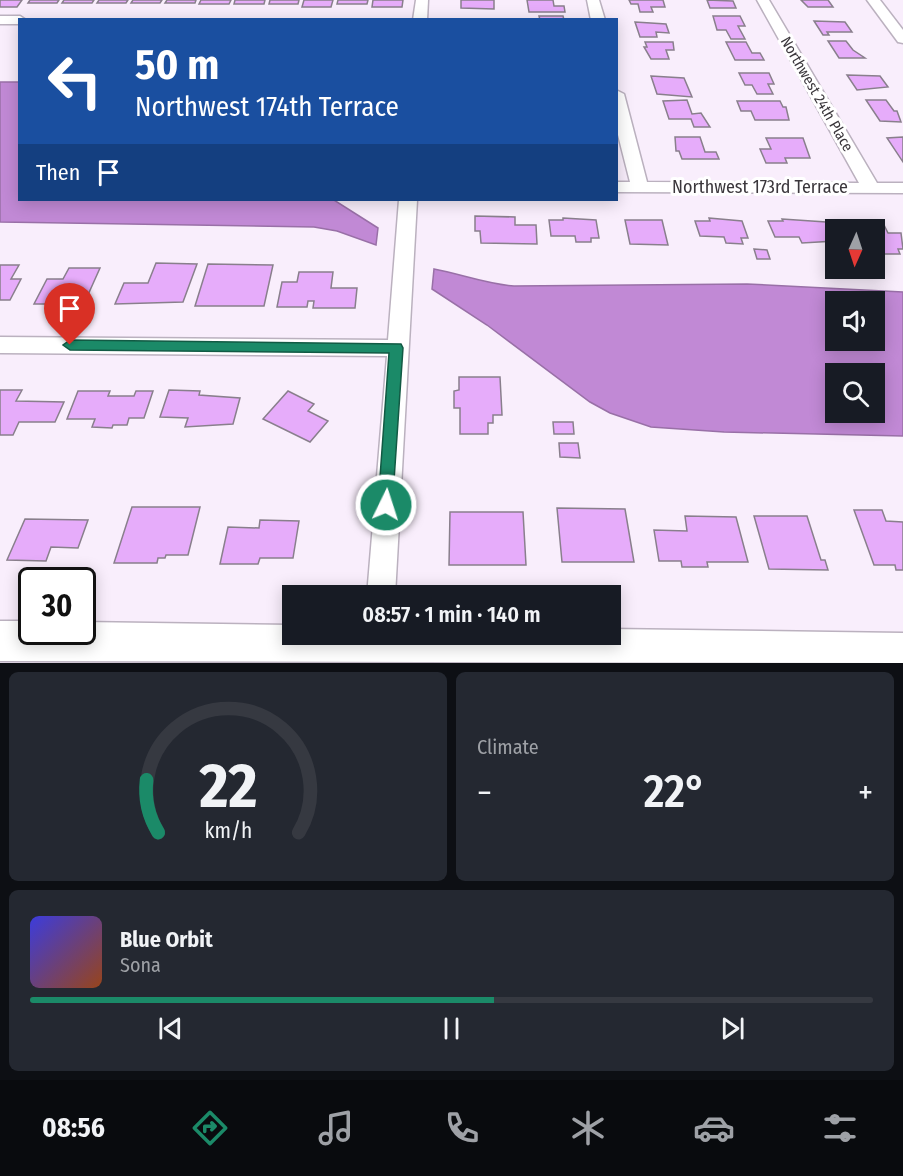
<!DOCTYPE html>
<html lang="en">
<head>
<meta charset="utf-8">
<style>
	body { margin:0; font-family:"Fira Sans Condensed",sans-serif; background:#242831; color:#f1f3f6; height:100vh; display:flex; flex-direction:column; font-size:22px; white-space:nowrap }
	* { box-sizing:border-box; margin:0 }
	p { font-size:20px; color:#9ea1a6 }
	.icon { flex:none; width:33px; height:33px; fill:none; stroke:currentColor; stroke-width:2; stroke-linecap:round; stroke-linejoin:round }
	.map { position:relative; height:663px; overflow:hidden }
	.panel { display:flex; flex-direction:column; gap:9px; padding:9px; background:#0d0f14; flex:1 }
	.panel>* { flex:none }
	.banner { position:absolute; left:18px; top:18px; width:600px; height:183px; border-radius:0px; box-shadow:0 3px 15px #0003; background:#1a4fa0; color:#fff; overflow:hidden }
	.needle { width:39px; rotate:183deg }
	.tools { position:absolute; left:825px; top:219px; display:grid; gap:12px }
	.tools a { display:grid; place-items:center; width:60px; height:60px; border-radius:0px; background:#171b24; box-shadow:0 3px 15px #0003; font-size:30px }
	.speed { position:absolute; left:18px; top:567px; display:flex; gap:12px; font-size:30px; font-weight:700; text-align:center }
	.speed>* { display:grid; place-content:center; width:78px; height:78px; border-radius:50%; background:#171b24; box-shadow:0 3px 15px #0003; line-height:1 }
	.speed .limit { border:3px solid #111; border-radius:9px; background:#fff; color:#111 }
	.pin { position:absolute; display:grid; place-items:center; width:51px; height:51px; color:#fff; margin:-62px -26px; border-radius:50% 50% 50% 0; rotate:-45deg; box-shadow:0 0 6px #0007 }
	.pin .icon { rotate:45deg }
	.me { position:absolute; width:66px; margin:-33px; rotate:4deg; stroke-linejoin:round; filter:drop-shadow(0 0 4px #0008) }
	.turn { display:flex; align-items:center; gap:21px; height:126px; padding:0 18px; font-size:27px }
	.turn .icon { width:78px; height:78px; stroke-width:2.5 }
	.turn b { display:block; font-size:42px; line-height:51px }
	.then { display:flex; align-items:center; height:57px; padding:0 18px; background:#0003; gap:12px; font-size:22px }
	.big { font-size:45px; font-weight:600; line-height:1.1 }
	.panel .tile { flex:1; display:flex; flex-direction:column; justify-content:center; gap:9px; min-width:0; padding:0 21px; border-radius:9px; background:#242831 }
	.panel .dial { align-items:center; gap:0 }
	.dial svg { height:156px; overflow:visible; fill:none; stroke:#363941; stroke-width:7; stroke-linecap:round; text-anchor:middle }
	.dial text { fill:#f1f3f6; stroke:none }
	.song { display:flex; align-items:center; gap:18px }
	.cover { width:72px; height:72px; border-radius:9px; background:linear-gradient(135deg,hsl(240 70% 55%),hsl(20 70% 35%)) }
	.played { height:6px; border-radius:3px; background:linear-gradient(90deg,#1b8a68 55%,#363941 55%) }
	.keys { display:flex; justify-content:space-around; direction:ltr }
	.heat { display:flex; justify-content:space-between; align-items:center; font-size:33px; direction:ltr }
	.panel .tiles { flex:1; display:grid; gap:9px; grid-template-columns:1fr 1fr }
	.tile:last-child { grid-column:span 2 }
	.trip { position:absolute; left:282px; top:585px; width:339px; height:60px; border-radius:0px; background:#171b24; box-shadow:0 3px 15px #0003; font-weight:600; line-height:60px; text-align:center }
	.tab-bar { display:flex; height:96px; justify-content:space-around; align-items:center; background:#090b0e; color:#9ea1a6 }
	.tab-bar .icon { width:42px; height:42px }
	.tab-bar .selected { color:#1b8a68 }
	.tab-bar b { font-size:27px; color:#f1f3f6 }
	.map>svg:first-child { display:block }
	.water { fill:#c189d5; stroke:#9970a7; stroke-width:1.5; fill-rule:evenodd }
	.building { fill:#e6acfa; stroke:#897f8c; stroke-width:1.5 }
	.lines { fill:none; stroke-linecap:round; stroke-linejoin:round }
	.street-casing { stroke:#bbb1bf; stroke-width:3 }
	.secondary-casing { stroke:#bbb1bf; stroke-width:3 }
	.street { fill:#fff; fill-rule:evenodd }
	.secondary { fill:#fff; fill-rule:evenodd }
	.route { fill:#1b8a68; stroke:#125a44; stroke-width:1.5 }
	.labels { text-anchor:middle; dominant-baseline:central; stroke-width:6; stroke-linejoin:round; paint-order:stroke }
	.far-street-label { font-size:15px; fill:#3b373c; stroke:#fff }
	.street-label { font-size:18px; fill:#3b373c; stroke:#fff }
</style>
</head>
<body>
<div class="map">
<svg width="903" height="663" viewBox="0 0 903 663">
	<rect width="100%" height="100%" fill="#f9eefc"/>
	<g class="water">
		<path d="M0,82H19L20,200H334L378,228L376,245L337,231L314,227L0,222Z"/>
		<path d="M434,269C461,274 486,284 514,286L747,284L903,292V436L724,432L651,427L610,413L590,402L487,325L432,289ZM836,302H874V340H836ZM836,374H874V412H836Z"/>
	</g>
	<g class="building">
		<path d="M22,0L17,7H0V0Z"/>
		<path d="M30,0H59L57,3H28Z"/>
		<path d="M64,0H94L92,3H62Z"/>
		<path d="M99,0H128L126,3H97Z"/>
		<path d="M133,0H162L160,3H131Z"/>
		<path d="M167,0H196L195,3H165Z"/>
		<path d="M201,0H231L229,4H199Z"/>
		<path d="M235,0H265L264,4H234Z"/>
		<path d="M270,0H299L298,4H269Z"/>
		<path d="M304,0H333L331,7H302Z"/>
		<path d="M338,0H368L367,4H337Z"/>
		<path d="M373,0H403L402,7H372Z"/>
		<path d="M461,0H494V9L461,8Z"/>
		<path d="M527,0H553L554,6H564L565,12H529Z"/>
		<path d="M629,0H663L665,7H651L653,12H640L638,4H631Z"/>
		<path d="M707,0L733,1L736,8H710Z"/>
		<path d="M801,0H828L833,7H808Z"/>
		<path d="M539,16H563L564,20H540Z"/>
		<path d="M713,16H740L745,26H738L745,39H731L726,30H717Z"/>
		<path d="M814,21L845,22L852,32H827L829,35H823Z"/>
		<path d="M635,22L666,24L669,33L656,32L657,37H640Z"/>
		<path d="M828,41H846L853,50L865,58H839Z"/>
		<path d="M645,42H673L674,50H666L669,59H651L644,47H647Z"/>
		<path d="M726,42H746L752,53H760L764,60H735Z"/>
		<path d="M739,73H769L774,84H768L773,94H757L752,85H745Z"/>
		<path d="M847,75L880,76L888,87L857,90Z"/>
		<path d="M651,76L684,78L692,97L657,94Z"/>
		<path d="M687,100L692,114L701,113L710,127H694L691,119H669L663,101Z"/>
		<path d="M866,100H886L894,111H897L901,122L880,121Z"/>
		<path d="M737,101H780L783,107H786L789,120H755L751,111H741Z"/>
		<path d="M675,137H700L705,152H716L719,159H682L679,151H676Z"/>
		<path d="M903,137V162L887,138Z"/>
		<path d="M766,138H803L810,158H785L787,163H766L760,149H771Z"/>
		<path d="M475,216L515,217V225H536L537,244L481,243L480,231H475Z"/>
		<path d="M563,218L596,220L599,238H591V242H576L575,236H551L549,220H563Z"/>
		<path d="M709,218L742,221L748,238H741L743,244L726,243L724,237L700,236L695,221H710Z"/>
		<path d="M782,219L826,222L835,241L802,243L799,237H775L768,221H783Z"/>
		<path d="M625,220H662L668,245L630,244Z"/>
		<path d="M843,221H882L888,233H901L903,249H898L900,254H884L879,246H874V230H847Z"/>
		<path d="M754,249L767,250L770,259H757Z"/>
		<path d="M156,263L197,264L183,302L115,304L124,283H148Z"/>
		<path d="M208,264L273,265L264,306H195Z"/>
		<path d="M0,265H19L11,279H21L10,300H0Z"/>
		<path d="M69,268H100L87,297H67L64,304H34L47,279H63Z"/>
		<path d="M299,272H333L331,288H357L355,308H313L314,301H308L307,307H277L282,282H297Z"/>
		<path d="M459,377H500L502,415H493V423H488V434H460V408H454V391L459,390Z"/>
		<path d="M0,390H22L16,401L64,402L55,422H19L13,435H0Z"/>
		<path d="M169,390L200,391L199,395L240,398L233,424L185,427L188,418L160,417Z"/>
		<path d="M78,391H110L108,396H134L136,391H153L144,418H129L127,425H113L112,428L92,427L95,419H67Z"/>
		<path d="M288,391L314,404L308,411L328,421L310,442L263,419Z"/>
		<path d="M553,422H573L574,434H554Z"/>
		<path d="M559,443H578L580,458L560,457Z"/>
		<path d="M132,507H200L188,555H166L165,558H158L157,563H114Z"/>
		<path d="M557,508L625,509L634,562H562Z"/>
		<path d="M854,510H882L886,521L903,522V570H896L895,565H874Z"/>
		<path d="M450,512H523L526,565H449Z"/>
		<path d="M685,516L736,517L748,562H707L708,567H682L681,561H659L654,530L687,531Z"/>
		<path d="M754,516H807L821,560H825L828,570L769,569Z"/>
		<path d="M25,519L88,520L78,548L51,547L46,561L7,560Z"/>
		<path d="M260,520L299,521L293,558H260L258,564H220L228,527L259,528Z"/>
	</g>
	<g class="lines">
		<g class="street-casing">
			<g id="street">
				<path d="M416,0H428L427,20H413Z"/>
				<path d="M587,0H599L605,20H591Z"/>
				<path d="M757,0H769L877,183H903V193L616,192V182H630L616,127V90L624,94L647,182L859,183Z"/>
				<path d="M867,0H880L903,30V43L898,42Z"/>
				<path d="M0,16H20L26,20H20V24H0Z"/>
				<path d="M399,200H417L395,596H367L387,356L0,353V337L388,340Z"/>
			</g>
		</g>
		<g class="secondary-casing">
			<path id="secondary" d="M0,621H32V632H82V622L292,625V634H610V629L903,633V663L0,661Z"/>
		</g>
		<use href="#street" class="street"/>
		<use href="#secondary" class="secondary"/>
	</g>
	<path class="route" d="M70,340L401,344L403,348L392,510L386,513L380,510L378,505L389,353L70,350L63,345Z"/>
	<g class="labels">
		<g class="far-street-label">
			<text transform="translate(817 94) rotate(60)">Northwest 24th Place</text>
		</g>
		<g class="street-label">
			<text x="760" y="187">Northwest 173rd Terrace</text>
		</g>
	</g>
</svg>
<div class="tools">
<a><svg class="needle" viewBox="-14 -14 28 28"><path d="M0-13l5 13h-10z" fill="#e53935"/><path d="M0 13l5-13h-10z" fill="#9ea1a6"/></svg></a>
<a><svg class="icon" aria-label="sound" viewBox="0 0 24 24"><path d="M4 9h4l5-4v14l-5-4H4zM17 9q2 3 0 6"/></svg></a>
<a><svg class="icon" aria-label="search" viewBox="0 0 24 24"><circle cx="10" cy="10" r="6"/><path d="M15 15l6 6"/></svg></a>
</div>
<div class="speed"><div class="limit">30</div></div>
<div class="pin" style="left:70px;top:345px;background:#d93025"><svg class="icon" aria-label="arrive" viewBox="0 0 24 24"><path d="M6 21V4h12l-3 4 3 4H6"/></svg></div>
<svg class="me" style="left:386px;top:505px" viewBox="-20 -20 40 40"><circle r="17" fill="#1b8a68" stroke="#fff" stroke-width="3"/><path d="M0-11L8 9 0 5-8 9z" fill="#fff"/></svg>
<div class="trip">08:57 · 1 min · 140 m</div>
<div class="banner">
<div class="turn"><svg class="icon" aria-label="left" viewBox="0 0 24 24"><path d="M17 20v-9H6M10 6l-5 5 5 5"/></svg><div><b>50 m</b>Northwest 174th Terrace</div></div>
<div class="then">Then<svg class="icon" aria-label="arrive" viewBox="0 0 24 24"><path d="M6 21V4h12l-3 4 3 4H6"/></svg></div>
</div>
</div>
<section class="panel">
<div class="tiles">
<div class="tile dial"><svg viewBox="0 0 100 80">
<path d="M14 69A42 42 0 1 1 86 69"/>
<path d="M14 69A42 42 0 0 1 8 42" stroke="#1b8a68"/>
<text x="50" y="56" font-size="32" font-weight="700">22</text>
<text x="50" y="72" font-size="11">km/h</text>
</svg></div>
<div class="tile"><p>Climate</p>
<div class="heat"><a>−</a><b class="big">22°</b><a>+</a></div>
</div>
<div class="tile">
<div class="song"><i class="cover"></i><div><b>Blue Orbit</b><p>Sona</p></div></div>
<div class="played"></div>
<div class="keys"><svg class="icon" aria-label="previous" viewBox="0 0 24 24"><path d="M18 5L8 12l10 7zM5 5v14"/></svg><svg class="icon" aria-label="pause" viewBox="0 0 24 24"><path d="M8 5v14M16 5v14"/></svg><svg class="icon" aria-label="next" viewBox="0 0 24 24"><path d="M6 5l10 7-10 7zM19 5v14"/></svg></div>
</div>
</div>
</section>
<nav class="tab-bar">
<b>08:56</b>
<svg class="icon selected" aria-label="directions" viewBox="0 0 24 24"><path d="M12 3l9 9-9 9-9-9zM9 14v-3h6M13 9l2 2-2 2"/></svg>
<svg class="icon" aria-label="music" viewBox="0 0 24 24"><path d="M9 18V5l10-2v13"/><circle cx="6" cy="18" r="3"/><circle cx="16" cy="16" r="3"/></svg>
<svg class="icon" aria-label="phone" viewBox="0 0 24 24"><path d="M5 4h4l2 5-3 2q2 4 5 5l2-3 5 2v4C11 20 4 13 5 4z"/></svg>
<svg class="icon" aria-label="climate" viewBox="0 0 24 24"><path d="M12 3v18M4 7l16 10M4 17L20 7"/></svg>
<svg class="icon" aria-label="car" viewBox="0 0 24 24"><path d="M5 17H2v-5l4-1 3-4h7l3 4 3 1v5h-3M9 17h6M6 11h13"/><circle cx="7" cy="17" r="2"/><circle cx="17" cy="17" r="2"/></svg>
<svg class="icon" aria-label="filters" viewBox="0 0 24 24"><path d="M4 7h16M4 17h16"/><circle cx="9" cy="7" r="2"/><circle cx="15" cy="17" r="2"/></svg>
</nav>
</body>
</html>
